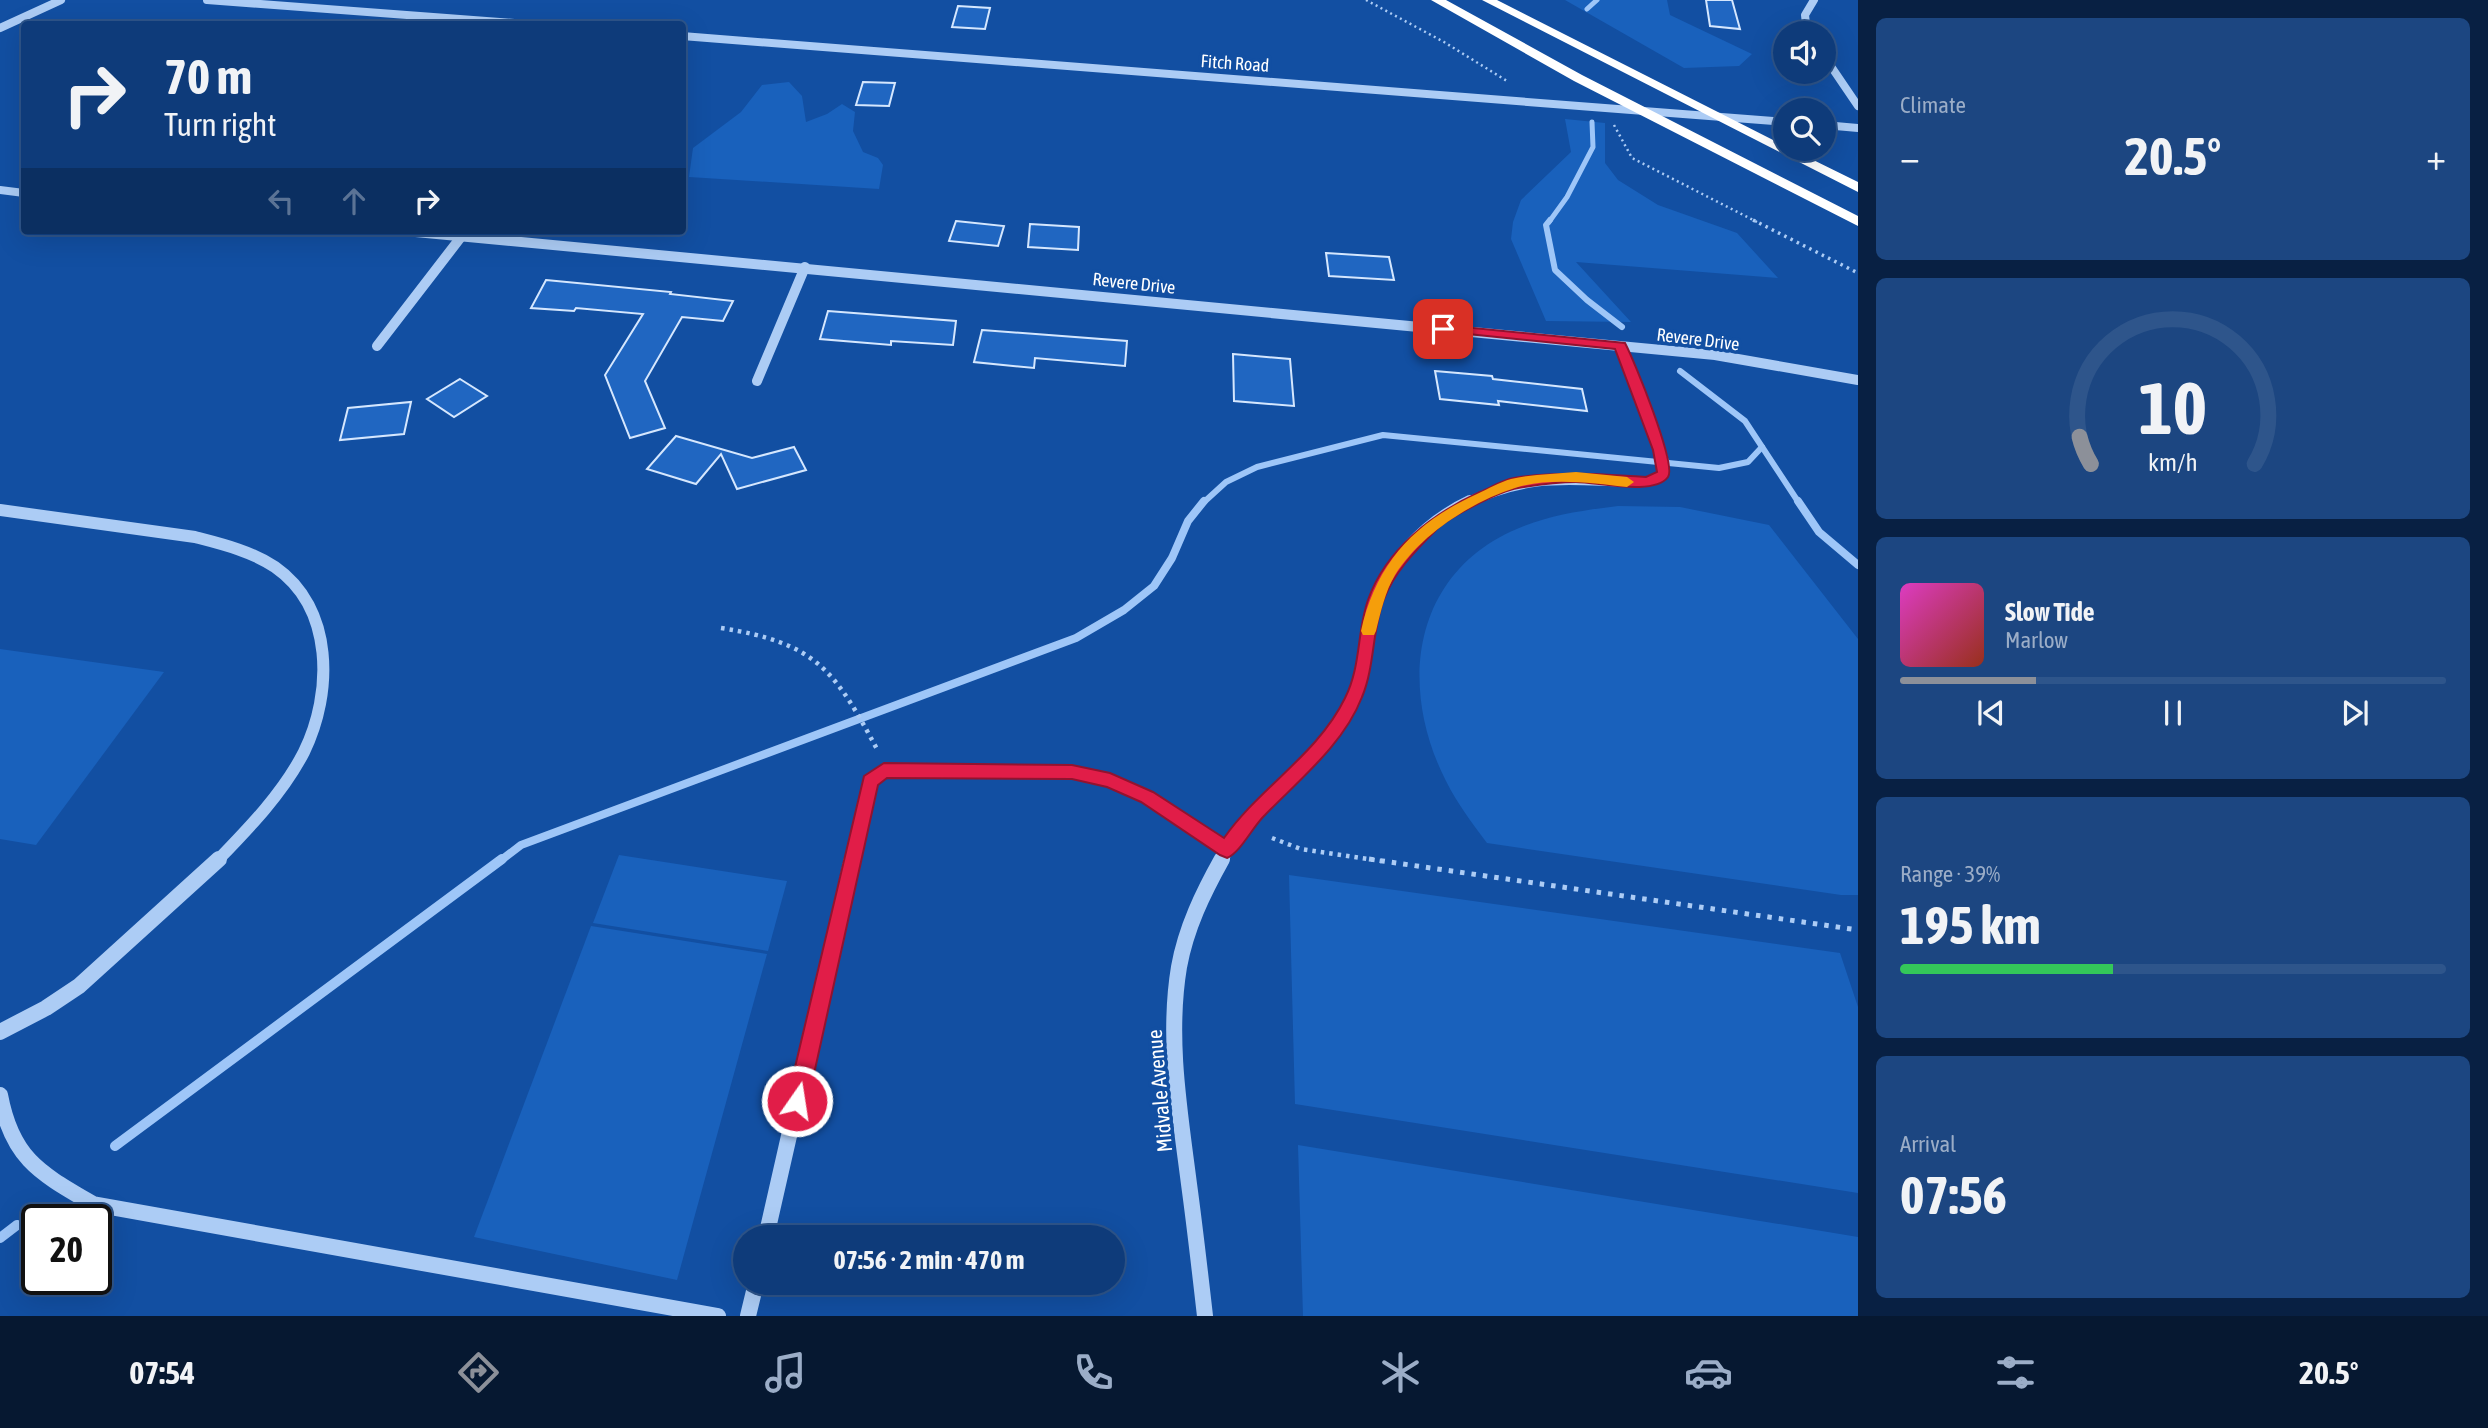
<!DOCTYPE html>
<html lang="en">
<head>
<meta charset="utf-8">
<style>
	body { margin:0; font-family:"Asap Condensed",sans-serif; background:#1c4681; color:#f1f3f6; height:100vh; display:flex; flex-direction:column; font-size:26px; white-space:nowrap }
	* { box-sizing:border-box; margin:0 }
	p { font-size:23px; color:#9badc7 }
	.icon { flex:none; width:38px; height:38px; fill:none; stroke:currentColor; stroke-width:2; stroke-linecap:round; stroke-linejoin:round }
	.map { position:relative; flex:1; overflow:hidden }
	.panel { display:flex; flex-direction:column; gap:18px; padding:18px; background:#082043; width:630px }
	.panel>* { flex:none }
	.hud { position:absolute; left:21px; top:21px; width:665px; height:214px; border-radius:7px; box-shadow:0 7px 28px #0002,0 0 0 2px #2e558b; background:#0e3b7a; color:#f1f3f6; overflow:hidden }
	.tools { position:absolute; left:1773px; top:21px; display:grid; gap:14px }
	.tools a { display:grid; place-items:center; width:63px; height:63px; border-radius:50%; background:#0e3b7a; box-shadow:0 7px 28px #0002,0 0 0 2px #2e558b; font-size:35px }
	.speed { position:absolute; left:21px; top:1204px; display:flex; gap:14px; font-size:35px; font-weight:700; text-align:center }
	.speed>* { display:grid; place-content:center; width:91px; height:91px; border-radius:50%; background:#0e3b7a; box-shadow:0 7px 28px #0002,0 0 0 2px #2e558b; line-height:1 }
	.speed .limit { border:4px solid #111; border-radius:10px; background:#fff; color:#111 }
	.pin { position:absolute; display:grid; place-items:center; width:60px; height:60px; color:#fff; margin:-30px; border-radius:14px; box-shadow:0 4px 10px #0006 }
	.me { position:absolute; width:77px; margin:-38px; rotate:13deg; stroke-linejoin:round; filter:drop-shadow(0 0 5px #0008) }
	.turn { display:flex; align-items:center; gap:24px; height:147px; padding:0 28px; font-size:32px }
	.turn .icon { width:91px; height:91px; stroke-width:2.5 }
	.turn b { display:block; font-size:49px; line-height:60px }
	.lanes { display:flex; align-items:center; height:66px; padding:0 28px; background:#0003; justify-content:center; gap:35px; direction:ltr }
	.lanes .off { opacity:.35 }
	.big { font-size:52px; font-weight:700; line-height:1.1 }
	.panel .tile { flex:1; display:flex; flex-direction:column; justify-content:center; gap:10px; min-width:0; padding:0 24px; border-radius:10px; background:#1c4681 }
	.panel .dial { align-items:center; gap:0 }
	.dial svg { height:182px; overflow:visible; fill:none; stroke:#2e558b; stroke-width:7; stroke-linecap:round; text-anchor:middle }
	.dial text { fill:#f1f3f6; stroke:none }
	.song { display:flex; align-items:center; gap:21px }
	.cover { width:84px; height:84px; border-radius:10px; background:linear-gradient(135deg,hsl(310 70% 55%),hsl(10 70% 35%)) }
	.played { height:7px; border-radius:4px; background:linear-gradient(90deg,#8c9099 25%,#2e558b 25%) }
	.keys { display:flex; justify-content:space-around; direction:ltr }
	.heat { display:flex; justify-content:space-between; align-items:center; font-size:38px; direction:ltr }
	.charge { height:10px; border-radius:5px; background:linear-gradient(90deg,#34c759 39%,#2e558b 0) }
	.trip { position:absolute; left:733px; top:1225px; width:392px; height:70px; border-radius:35px; background:#0e3b7a; box-shadow:0 7px 28px #0002,0 0 0 2px #2e558b; font-weight:700; line-height:70px; text-align:center }
	.dock { display:flex; height:112px; justify-content:space-around; align-items:center; background:#061831; color:#9badc7 }
	.dock .icon { width:49px; height:49px }
	.dock .current { color:#8c9099 }
	.dock b { font-size:32px; color:#f1f3f6 }
	main { display:flex; flex:1; min-height:0 }
	.map>svg:first-child { display:block }
	.green { fill:#1961bc }
	.lines { fill:none; stroke-linecap:round; stroke-linejoin:round }
	.stream-far3 { stroke:#9ec6f8; stroke-width:5 }
	.stream-far2 { stroke:#9ec6f8; stroke-width:6 }
	.stream-far1 { stroke:#9ec6f8; stroke-width:8 }
	.stream { stroke:#9ec6f8; stroke-width:10 }
	.building { fill:#2066c1; stroke:#d5e7fe; stroke-width:2 }
	.path-far3 { stroke:#acccf5; stroke-width:2.5; stroke-dasharray:2 3.5; stroke-linecap:butt }
	.path-far2 { stroke:#acccf5; stroke-width:3.5; stroke-dasharray:2.5 4.5; stroke-linecap:butt }
	.path-far1 { stroke:#acccf5; stroke-width:4.5; stroke-dasharray:3.5 5; stroke-linecap:butt }
	.path { stroke:#acccf5; stroke-width:5; stroke-dasharray:4.5 7; stroke-linecap:butt }
	.minor-far3 { stroke:#acccf5; stroke-width:8 }
	.minor-far2 { stroke:#acccf5; stroke-width:10 }
	.minor-far1 { stroke:#acccf5; stroke-width:12 }
	.minor { stroke:#acccf5; stroke-width:16 }
	.highway { fill:#fff; fill-rule:evenodd }
	.route { fill:#e11d48; stroke:#92132f; stroke-width:2 }
	.slow { fill:#f59e0b }
	.labels { text-anchor:middle; dominant-baseline:central; stroke-width:7; stroke-linejoin:round; paint-order:stroke }
	.far-street-label { font-size:18px; fill:#fff; stroke:#124fa2 }
	.street-label { font-size:21px; fill:#fff; stroke:#124fa2 }
</style>
</head>
<body>
<main>
<div class="map">
<svg width="1858" height="1316" viewBox="0 0 1858 1316">
	<rect width="100%" height="100%" fill="#124fa2"/>
	<g class="green">
		<path d="M1565,0H1667L1670,15L1752,54L1739,66L1684,68Z"/>
		<path d="M789,82L802,96L806,122L827,114L842,104L855,112L853,131L863,152L878,158L883,165L879,189L689,177L693,148L741,112L762,85Z"/>
		<path d="M1565,119L1605,123V163L1618,180L1658,205L1737,233L1778,278L1576,262L1631,322L1546,321L1511,239L1513,222L1521,200L1571,152Z"/>
		<path d="M1618,506L1680,507L1769,525L1858,639V895H1841L1487,843C1472,823 1457,803 1446,781C1396,683 1414,568 1524,526C1555,514 1586,510 1618,506Z"/>
		<path d="M0,649L164,672L36,845L0,839Z"/>
		<path d="M619,855L787,881L768,951L593,923Z"/>
		<path d="M1289,875L1840,953L1858,1007V1193L1295,1104Z"/>
		<path d="M591,926L767,954L677,1280L474,1237Z"/>
		<path d="M1298,1145L1858,1237V1316H1303Z"/>
	</g>
	<g class="lines">
		<g class="stream-far3">
			<path d="M1587,9L1597,0"/>
			<path d="M1549,222L1567,197L1593,147L1592,122"/>
		</g>
		<g class="stream-far2">
			<path d="M1550,220L1546,225L1555,270L1587,300L1622,327"/>
			<path d="M1680,371L1745,421L1799,503"/>
			<path d="M1203,503L1226,482L1257,467L1383,435L1719,468L1748,462L1762,447"/>
		</g>
		<g class="stream-far1">
			<path d="M1798,501L1819,532L1858,565"/>
			<path d="M500,861L521,845L1076,638L1124,610L1154,586L1172,558L1188,521L1204,501"/>
		</g>
		<g class="stream">
			<path d="M115,1146L502,859"/>
			<path d="M0,1238L17,1225"/>
		</g>
	</g>
	<g class="building">
		<path d="M1706,0H1732L1740,29L1710,26Z"/>
		<path d="M958,6L990,8L985,29L952,27Z"/>
		<path d="M863,82L895,83L889,106L856,105Z"/>
		<path d="M956,221L1004,226L998,246L949,241Z"/>
		<path d="M1030,224L1079,227L1078,250L1028,247Z"/>
		<path d="M1326,253L1389,257L1394,280L1329,276Z"/>
		<path d="M546,280L671,292L670,294L733,301L723,321L682,317L645,381L665,428L630,438L605,375L643,314L576,308L574,311L531,308Z"/>
		<path d="M828,311L956,321L953,345L891,341V345L820,339Z"/>
		<path d="M982,330L1127,341L1125,366L1035,358L1034,368L974,362Z"/>
		<path d="M1233,354L1290,359L1294,406L1234,401Z"/>
		<path d="M1435,371L1492,376L1493,379L1582,389L1587,411L1498,401L1499,405L1440,399Z"/>
		<path d="M460,379L487,396L454,417L427,399Z"/>
		<path d="M411,402L404,434L340,440L348,408Z"/>
		<path d="M676,436L752,458L794,447L806,470L737,489L721,454L696,484L647,469Z"/>
	</g>
	<g class="lines">
		<g class="path-far3">
			<path d="M1366,0L1444,42L1507,81"/>
			<path d="M1614,125L1632,158L1757,222"/>
		</g>
		<path class="path-far2" d="M1753,220L1858,273"/>
		<g class="path-far1">
			<path d="M721,628C816,643 834,669 878,751"/>
			<path d="M1272,838L1301,849L1381,861"/>
		</g>
		<path class="path" d="M1369,859L1858,930"/>
		<g class="minor-far3">
			<path d="M207,0L528,24"/>
			<path d="M0,28L61,0"/>
			<path d="M1807,33L1805,15L1814,0"/>
			<path d="M682,36L1785,122"/>
			<path d="M1824,56L1858,106"/>
			<path d="M1824,125L1858,128"/>
			<path d="M0,190L24,193"/>
		</g>
		<g class="minor-far2">
			<path d="M405,231L1715,355L1858,380"/>
			<path d="M377,346L461,237"/>
			<path d="M757,381L805,267"/>
			<path d="M1466,503C1538,470 1572,482 1646,482L1661,476L1664,462L1660,448L1620,346"/>
		</g>
		<g class="minor-far1">
			<path d="M0,510L195,537C222,544 251,551 275,567C334,608 333,693 304,752C283,793 249,828 217,861"/>
			<path d="M852,861L870,781L884,770L1072,772L1110,781L1147,797L1227,850"/>
			<path d="M1221,861C1253,806 1308,770 1342,717C1363,685 1363,652 1371,615C1382,566 1425,522 1470,501"/>
		</g>
		<g class="minor">
			<path d="M0,1032L46,1008L79,986L219,859"/>
			<path d="M0,1095C12,1159 40,1173 93,1204L718,1316"/>
			<path d="M766,1237L852,859"/>
			<path d="M748,1316L756,1283"/>
			<path d="M1205,1316C1200,1272 1195,1228 1189,1184C1180,1113 1167,1039 1179,967C1186,928 1203,893 1222,859"/>
		</g>
		<g class="highway">
			<path d="M1431,0H1446L1582,75L1858,216V226L1574,81Z"/>
			<path d="M1482,0H1497L1785,146V149H1791L1858,182V192Z"/>
		</g>
	</g>
	<path class="route" d="M1443,325L1625,343C1634,360 1677,465 1668,477C1654,496 1598,482 1576,482C1557,482 1536,485 1518,488C1500,491 1446,518 1434,532C1414,552 1394,573 1384,599C1372,629 1375,666 1362,697C1344,744 1299,780 1265,815C1253,826 1241,852 1227,858L1220,855L1141,802L1107,787L1072,779L887,778L878,785L808,1101L805,1108L797,1111L790,1108L787,1101L864,776L884,763L1072,765L1110,773L1153,792L1224,838C1259,788 1318,754 1345,698C1361,667 1357,631 1368,600C1386,549 1432,514 1480,492C1490,488 1502,480 1514,478C1558,471 1602,474 1646,477L1657,472L1653,450L1615,349L1439,331V326Z"/>
	<path class="slow" d="M1576,472L1627,477L1634,482L1627,487C1592,483 1549,477 1515,488C1471,502 1420,535 1395,575C1385,592 1381,611 1376,631L1374,635H1363L1361,631C1376,563 1415,522 1477,494C1488,489 1500,482 1511,479C1532,474 1554,474 1576,472Z"/>
	<g class="labels">
		<g class="far-street-label">
			<text transform="translate(1235 63) rotate(4)">Fitch Road</text>
			<text transform="translate(1134 283) rotate(6)">Revere Drive</text>
			<text transform="translate(1698 339) rotate(7)">Revere Drive</text>
		</g>
		<g class="street-label">
			<text transform="translate(1159 1091) rotate(-95)">Midvale Avenue</text>
		</g>
	</g>
</svg>
<div class="tools">
<a><svg class="icon" aria-label="sound" viewBox="0 0 24 24"><path d="M4 9h4l5-4v14l-5-4H4zM17 9q2 3 0 6"/></svg></a>
<a><svg class="icon" aria-label="search" viewBox="0 0 24 24"><circle cx="10" cy="10" r="6"/><path d="M15 15l6 6"/></svg></a>
</div>
<div class="speed"><div class="limit">20</div></div>
<div class="pin" style="left:1443px;top:329px;background:#d93025"><svg class="icon" aria-label="arrive" viewBox="0 0 24 24"><path d="M6 21V4h12l-3 4 3 4H6"/></svg></div>
<svg class="me" style="left:797px;top:1101px" viewBox="-20 -20 40 40"><circle r="17" fill="#e11d48" stroke="#fff" stroke-width="3"/><path d="M0-11L8 9 0 5-8 9z" fill="#fff"/></svg>
<div class="trip">07:56 · 2 min · 470 m</div>
<div class="hud">
<div class="turn"><svg class="icon" aria-label="right" viewBox="0 0 24 24"><path d="M7 20v-9h11M14 6l5 5-5 5"/></svg><div><b>70 m</b>Turn right</div></div>
<div class="lanes"><svg class="icon off" aria-label="left" viewBox="0 0 24 24"><path d="M17 20v-9H6M10 6l-5 5 5 5"/></svg><svg class="icon off" aria-label="ahead" viewBox="0 0 24 24"><path d="M12 20V5M6 11l6-6 6 6"/></svg><svg class="icon" aria-label="right" viewBox="0 0 24 24"><path d="M7 20v-9h11M14 6l5 5-5 5"/></svg></div>
</div>
</div>
<section class="panel">
<div class="tile"><p>Climate</p>
<div class="heat"><a>−</a><b class="big">20.5°</b><a>+</a></div>
</div>
<div class="tile dial"><svg viewBox="0 0 100 80">
<path d="M14 69A42 42 0 1 1 86 69"/>
<path d="M14 69A42 42 0 0 1 9 57" stroke="#8c9099"/>
<text x="50" y="56" font-size="32" font-weight="700">10</text>
<text x="50" y="72" font-size="11">km/h</text>
</svg></div>
<div class="tile">
<div class="song"><i class="cover"></i><div><b>Slow Tide</b><p>Marlow</p></div></div>
<div class="played"></div>
<div class="keys"><svg class="icon" aria-label="previous" viewBox="0 0 24 24"><path d="M18 5L8 12l10 7zM5 5v14"/></svg><svg class="icon" aria-label="pause" viewBox="0 0 24 24"><path d="M8 5v14M16 5v14"/></svg><svg class="icon" aria-label="next" viewBox="0 0 24 24"><path d="M6 5l10 7-10 7zM19 5v14"/></svg></div>
</div>
<div class="tile"><p>Range · 39%</p><b class="big">195 km</b><div class="charge"></div></div>
<div class="tile"><p>Arrival</p><b class="big">07:56</b></div>
</section>
</main>
<nav class="dock">
<b>07:54</b>
<svg class="icon current" aria-label="directions" viewBox="0 0 24 24"><path d="M12 3l9 9-9 9-9-9zM9 14v-3h6M13 9l2 2-2 2"/></svg>
<svg class="icon" aria-label="music" viewBox="0 0 24 24"><path d="M9 18V5l10-2v13"/><circle cx="6" cy="18" r="3"/><circle cx="16" cy="16" r="3"/></svg>
<svg class="icon" aria-label="phone" viewBox="0 0 24 24"><path d="M5 4h4l2 5-3 2q2 4 5 5l2-3 5 2v4C11 20 4 13 5 4z"/></svg>
<svg class="icon" aria-label="climate" viewBox="0 0 24 24"><path d="M12 3v18M4 7l16 10M4 17L20 7"/></svg>
<svg class="icon" aria-label="car" viewBox="0 0 24 24"><path d="M5 17H2v-5l4-1 3-4h7l3 4 3 1v5h-3M9 17h6M6 11h13"/><circle cx="7" cy="17" r="2"/><circle cx="17" cy="17" r="2"/></svg>
<svg class="icon" aria-label="filters" viewBox="0 0 24 24"><path d="M4 7h16M4 17h16"/><circle cx="9" cy="7" r="2"/><circle cx="15" cy="17" r="2"/></svg>
<b>20.5°</b>
</nav>
</body>
</html>
